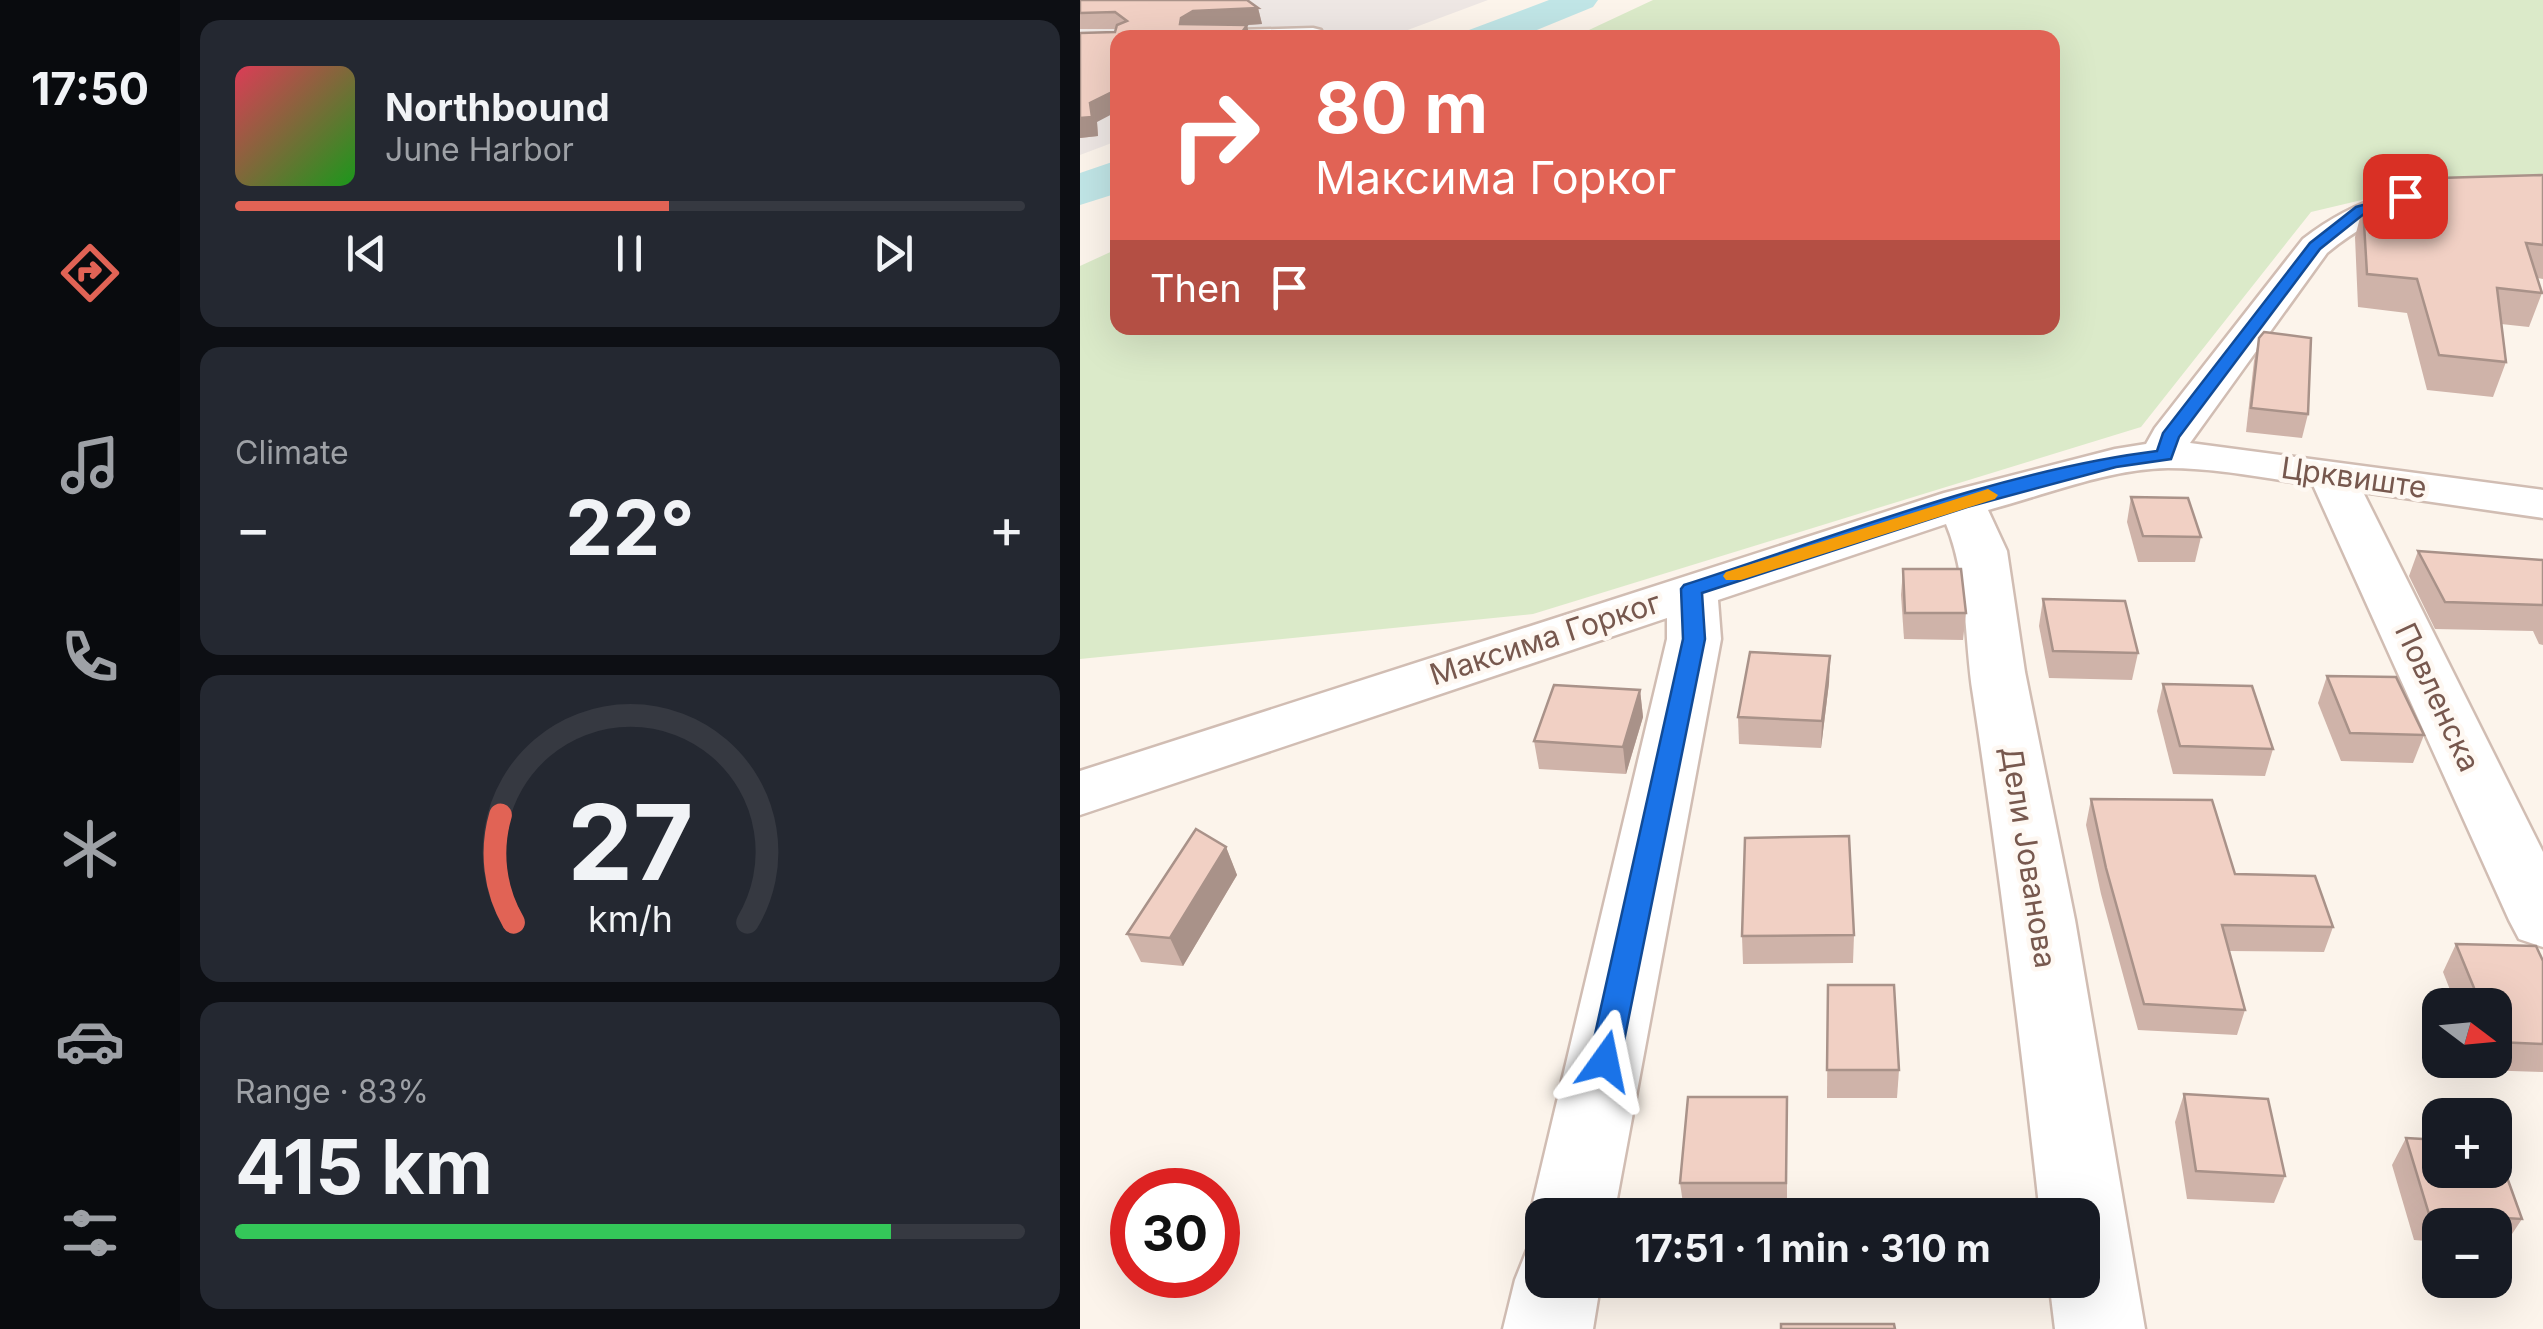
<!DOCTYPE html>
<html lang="en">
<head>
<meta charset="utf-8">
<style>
	body { margin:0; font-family:Inter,sans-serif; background:#242831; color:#f1f3f6; height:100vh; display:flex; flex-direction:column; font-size:38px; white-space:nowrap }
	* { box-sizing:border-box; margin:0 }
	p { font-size:32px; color:#9ea1a6 }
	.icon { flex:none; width:55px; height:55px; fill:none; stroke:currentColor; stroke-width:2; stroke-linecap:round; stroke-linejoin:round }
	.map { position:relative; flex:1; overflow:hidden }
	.sheet { display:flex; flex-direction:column; gap:20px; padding:20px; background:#0d0f14; width:900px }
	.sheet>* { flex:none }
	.hud { position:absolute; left:30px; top:30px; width:950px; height:305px; border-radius:20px; box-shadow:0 10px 40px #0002; background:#e16355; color:#fff; overflow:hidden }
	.needle { width:65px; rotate:106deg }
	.buttons { position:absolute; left:1342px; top:988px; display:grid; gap:20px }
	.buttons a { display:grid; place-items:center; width:90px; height:90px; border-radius:20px; background:#171b24; box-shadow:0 10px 40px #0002; font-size:50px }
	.speed { position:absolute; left:30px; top:1168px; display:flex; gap:20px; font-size:50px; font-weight:700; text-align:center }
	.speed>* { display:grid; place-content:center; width:130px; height:130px; border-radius:50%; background:#171b24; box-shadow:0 10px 40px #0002; line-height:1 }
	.speed .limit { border:15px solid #d22; background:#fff; color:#111 }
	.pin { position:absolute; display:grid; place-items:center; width:85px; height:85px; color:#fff; margin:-42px; border-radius:20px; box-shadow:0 5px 15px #0006 }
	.me { position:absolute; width:110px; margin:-55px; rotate:12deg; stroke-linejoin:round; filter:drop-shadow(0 0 8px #0008) }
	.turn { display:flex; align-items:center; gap:35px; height:210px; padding:0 40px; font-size:45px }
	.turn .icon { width:130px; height:130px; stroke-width:2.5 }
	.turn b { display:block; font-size:70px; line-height:85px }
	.then { display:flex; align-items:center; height:95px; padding:0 40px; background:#0003; gap:20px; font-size:38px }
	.big { font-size:75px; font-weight:700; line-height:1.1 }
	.sheet .widget { flex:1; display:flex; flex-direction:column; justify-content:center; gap:15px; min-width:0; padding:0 35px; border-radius:20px; background:#242831 }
	.sheet .dial { align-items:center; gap:0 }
	.dial svg { height:260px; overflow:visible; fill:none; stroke:#363941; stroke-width:7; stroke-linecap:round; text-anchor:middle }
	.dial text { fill:#f1f3f6; stroke:none }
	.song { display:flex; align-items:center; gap:30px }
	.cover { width:120px; height:120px; border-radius:15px; background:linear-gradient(135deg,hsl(350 70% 55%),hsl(120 70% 35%)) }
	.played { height:10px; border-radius:5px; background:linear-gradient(90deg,#e16355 55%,#363941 55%) }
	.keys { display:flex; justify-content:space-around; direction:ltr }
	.heat { display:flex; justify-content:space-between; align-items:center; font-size:55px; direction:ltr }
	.charge { height:15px; border-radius:8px; background:linear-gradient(90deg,#34c759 83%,#363941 0) }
	.trip { position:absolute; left:445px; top:1198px; width:575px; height:100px; border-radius:20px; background:#171b24; box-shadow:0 10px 40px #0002; font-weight:700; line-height:100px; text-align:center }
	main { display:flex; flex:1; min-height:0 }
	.tabs { display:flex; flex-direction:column; width:180px; justify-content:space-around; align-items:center; background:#090b0e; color:#9ea1a6 }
	.tabs .icon { width:70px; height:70px }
	.tabs .selected { color:#e16355 }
	.tabs b { font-size:45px; color:#f1f3f6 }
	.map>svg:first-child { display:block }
	.industrial { fill:#eee7e4 }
	.green { fill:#dbeac9 }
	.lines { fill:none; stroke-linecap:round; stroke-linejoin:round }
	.river { fill:#c0e5e6; fill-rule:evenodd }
	.minor-casing { stroke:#d1bdb3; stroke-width:5 }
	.minor { fill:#fff; fill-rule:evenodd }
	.wall { fill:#cfb3a9 }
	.shaded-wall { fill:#a99289 }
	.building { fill:#f1d0c4; stroke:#a99289; stroke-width:2.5 }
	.route { fill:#1a73e8; stroke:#114b97; stroke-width:2.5 }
	.slow { fill:#f59e0b }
	.labels { text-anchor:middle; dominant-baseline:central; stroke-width:9; stroke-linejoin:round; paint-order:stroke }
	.street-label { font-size:30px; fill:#77584e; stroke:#fef8f2 }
</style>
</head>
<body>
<main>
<nav class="tabs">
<b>17:50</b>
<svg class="icon selected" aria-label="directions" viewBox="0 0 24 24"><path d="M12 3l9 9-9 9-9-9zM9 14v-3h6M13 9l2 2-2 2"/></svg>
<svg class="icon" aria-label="music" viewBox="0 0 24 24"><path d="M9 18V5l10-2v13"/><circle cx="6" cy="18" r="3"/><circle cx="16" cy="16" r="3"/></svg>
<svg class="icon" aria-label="phone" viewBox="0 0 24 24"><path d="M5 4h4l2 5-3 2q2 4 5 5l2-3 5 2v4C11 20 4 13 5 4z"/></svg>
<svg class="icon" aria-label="climate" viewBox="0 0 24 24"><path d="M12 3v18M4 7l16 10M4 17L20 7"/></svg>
<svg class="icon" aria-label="car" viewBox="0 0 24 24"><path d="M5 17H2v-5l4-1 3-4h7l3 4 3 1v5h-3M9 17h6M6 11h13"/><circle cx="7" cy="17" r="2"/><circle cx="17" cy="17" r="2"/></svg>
<svg class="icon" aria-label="filters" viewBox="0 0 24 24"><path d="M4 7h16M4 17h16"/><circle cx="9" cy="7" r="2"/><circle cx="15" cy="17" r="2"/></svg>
</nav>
<section class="sheet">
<div class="widget">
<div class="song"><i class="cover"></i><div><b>Northbound</b><p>June Harbor</p></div></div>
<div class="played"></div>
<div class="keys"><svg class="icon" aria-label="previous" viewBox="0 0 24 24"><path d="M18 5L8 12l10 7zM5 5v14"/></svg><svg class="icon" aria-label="pause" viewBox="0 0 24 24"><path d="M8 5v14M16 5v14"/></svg><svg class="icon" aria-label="next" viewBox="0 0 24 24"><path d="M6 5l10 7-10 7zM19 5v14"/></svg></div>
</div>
<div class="widget"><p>Climate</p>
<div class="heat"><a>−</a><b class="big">22°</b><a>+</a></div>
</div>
<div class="widget dial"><svg viewBox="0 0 100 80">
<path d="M14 69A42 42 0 1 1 86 69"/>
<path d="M14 69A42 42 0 0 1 10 36" stroke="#e16355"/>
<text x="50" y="56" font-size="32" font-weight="700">27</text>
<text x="50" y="72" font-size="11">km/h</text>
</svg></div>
<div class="widget"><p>Range · 83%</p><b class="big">415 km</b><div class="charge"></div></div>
</section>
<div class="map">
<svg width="1463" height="1329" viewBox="0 0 1463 1329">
	<rect width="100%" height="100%" fill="#fcf4eb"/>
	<path class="industrial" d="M0,0H408L309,37L38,38L37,141L0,155Z"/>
	<path class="green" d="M573,0H1463V173L1461,178L1358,182L1231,212L1061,427L453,614L0,659V266L37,249L38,328H972V38L494,37Z"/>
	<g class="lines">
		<g class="river">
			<path d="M469,0H518L513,7L437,38H384L389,30Z"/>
			<path d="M38,160V193L0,205V173Z"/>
		</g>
		<g class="minor-casing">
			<g id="minor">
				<path d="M233,28L241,30L243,38H108L119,31Z"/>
				<path d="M1400,182L1463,183V201C1373,199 1320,193 1247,253L1110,443L1463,490V518L1283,492L1463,852V947L1439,939L1429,920L1233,485C1185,478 1136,468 1088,468C1028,469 965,495 908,510L927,551L945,672L995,920L1065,1329H975L969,1280H1002V1215H960C941,1041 919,868 893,695C884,638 888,577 866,524L638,600L641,639L534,1215H462V1243L450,1215L587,639V618L0,815V771L864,493L1035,449L1066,444L1075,428L1223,239C1277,197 1332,183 1400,182Z"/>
				<path d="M462,1243V1280H521L513,1329H423L435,1280L447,1250Z"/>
			</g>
		</g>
		<use href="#minor" class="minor"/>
	</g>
	<g class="wall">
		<path d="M0,0L178,8L182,24L167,25L170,38H38L17,122L18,136L0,138L36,29H0Z"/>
		<path d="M1463,175V279L1457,278L1462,293L1449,327L1421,324L1426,362L1413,397L1347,390L1327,313L1278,307L1275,237L1283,206Z"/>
		<path d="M1179,338L1228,414L1222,438L1166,432L1174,361Z"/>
		<path d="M1051,497L1121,537L1115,562H1058L1047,522Z"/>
		<path d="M1338,551L1463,560V645L1459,644L1453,631L1355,629L1329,576Z"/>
		<path d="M823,569L886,613L883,640L824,639L821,595Z"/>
		<path d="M963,599L1058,653L1052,680L969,678L959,626Z"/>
		<path d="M750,656L749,683L741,748L659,744L658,717Z"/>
		<path d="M1247,676L1344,735L1333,763L1261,761L1238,703Z"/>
		<path d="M1083,684L1193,749L1185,776L1093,774L1077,711Z"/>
		<path d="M560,690L563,717L546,774L459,769L454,741Z"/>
		<path d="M1011,799L1253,927L1244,952L1149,951L1165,1010L1157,1035L1058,1030L1021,894L1006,825Z"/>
		<path d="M146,847L157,875L103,966L61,962L47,934Z"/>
		<path d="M774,935L773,963L663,964L662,936Z"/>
		<path d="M1376,944L1463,961V1072L1401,1070L1397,1060H1415V1005H1376L1363,972Z"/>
		<path d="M748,985L819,1070L817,1098H747Z"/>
		<path d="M1104,1094L1205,1176L1194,1203L1107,1199L1095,1122Z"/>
		<path d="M707,1097V1210H604L600,1183Z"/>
		<path d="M1326,1138L1442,1219L1424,1246L1415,1245V1225H1360V1242L1334,1240L1312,1165Z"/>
	</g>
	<g class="shaded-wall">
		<path d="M178,8L182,24L167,25L170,38H158L100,24L101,18L113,11Z"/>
		<path d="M38,89V111L17,122L18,136L0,138V118L10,103Z"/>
		<path d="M750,656L749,683L741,748L742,721Z"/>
		<path d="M560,690L563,717L546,774L543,747Z"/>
		<path d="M146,847L157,875L103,966L90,938Z"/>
	</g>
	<g class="building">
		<path d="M0,0H167L178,8L113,11L101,18L100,24L167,25L158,38H38V89L10,103L12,117L0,118V33L35,32L37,25L47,21L35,12L0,13Z"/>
		<path d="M1463,175V245L1446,243L1462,293L1417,288L1426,362L1359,355L1337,279L1287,274L1283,206L1309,192L1358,178Z"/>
		<path d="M1184,332L1231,338L1228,414L1171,408L1179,338Z"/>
		<path d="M1051,497L1108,498L1121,537L1063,536Z"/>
		<path d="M1338,551L1463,560V605L1365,602Z"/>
		<path d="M823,569H881L886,613H825Z"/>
		<path d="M963,599L1045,601L1058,653L973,651Z"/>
		<path d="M670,652L750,656L742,721L658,717Z"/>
		<path d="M1247,676L1316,677L1344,735L1270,733Z"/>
		<path d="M1083,684L1172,686L1193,749L1100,746Z"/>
		<path d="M474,685L560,690L543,747L454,741Z"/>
		<path d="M1011,799L1132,800L1155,874L1235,876L1253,927L1142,925L1165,1010L1064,1004L1026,868Z"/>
		<path d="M116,829L146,847L90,938L47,934Z"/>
		<path d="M769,836L774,935L662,936L665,838Z"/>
		<path d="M1376,944L1456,946L1463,961V1044L1417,1042L1415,1038V1005H1401Z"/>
		<path d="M748,985H814L819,1070H747Z"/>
		<path d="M1104,1094L1188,1099L1205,1176L1116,1171Z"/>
		<path d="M608,1097H707L706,1183H600Z"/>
		<path d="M1326,1138L1360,1140V1170H1415V1144L1442,1219L1349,1214Z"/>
		<path d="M701,1324H814L815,1329H701Z"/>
	</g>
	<path class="route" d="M1325,193L1330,194V199L1285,213L1240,249L1099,437L1091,459L1036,467L887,507L622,593L625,639L540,1061L536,1071L525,1075L514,1071L509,1061L603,639L601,589L604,585C753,537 923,470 1077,451L1083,433L1230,243L1276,207Z"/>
	<path class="slow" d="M908,489L918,495L915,499L661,580H646L643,576L646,572Z"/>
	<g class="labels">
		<g class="street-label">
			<text transform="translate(1274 477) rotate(8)">Црквиште</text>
			<text transform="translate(465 638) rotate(-18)">Максима Горког</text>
			<text transform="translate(1358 697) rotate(65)">Повленска</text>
			<text transform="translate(949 857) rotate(81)">Дели Јованова</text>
		</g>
	</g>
</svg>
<div class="buttons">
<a><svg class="needle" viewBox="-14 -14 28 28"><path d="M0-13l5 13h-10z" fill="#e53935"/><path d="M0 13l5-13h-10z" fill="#9ea1a6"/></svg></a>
<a>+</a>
<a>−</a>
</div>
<div class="speed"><div class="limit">30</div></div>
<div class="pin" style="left:1325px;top:196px;background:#d93025"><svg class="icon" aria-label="arrive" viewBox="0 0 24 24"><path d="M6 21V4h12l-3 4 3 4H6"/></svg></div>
<svg class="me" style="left:525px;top:1061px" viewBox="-20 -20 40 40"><path d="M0-17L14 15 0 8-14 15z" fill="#1a73e8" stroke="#fff" stroke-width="4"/></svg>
<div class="trip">17:51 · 1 min · 310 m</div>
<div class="hud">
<div class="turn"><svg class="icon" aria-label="right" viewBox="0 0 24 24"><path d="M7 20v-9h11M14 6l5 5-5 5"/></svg><div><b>80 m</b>Максима Горког</div></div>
<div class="then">Then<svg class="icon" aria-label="arrive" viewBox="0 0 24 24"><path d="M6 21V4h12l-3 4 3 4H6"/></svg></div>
</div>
</div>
</main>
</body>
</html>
